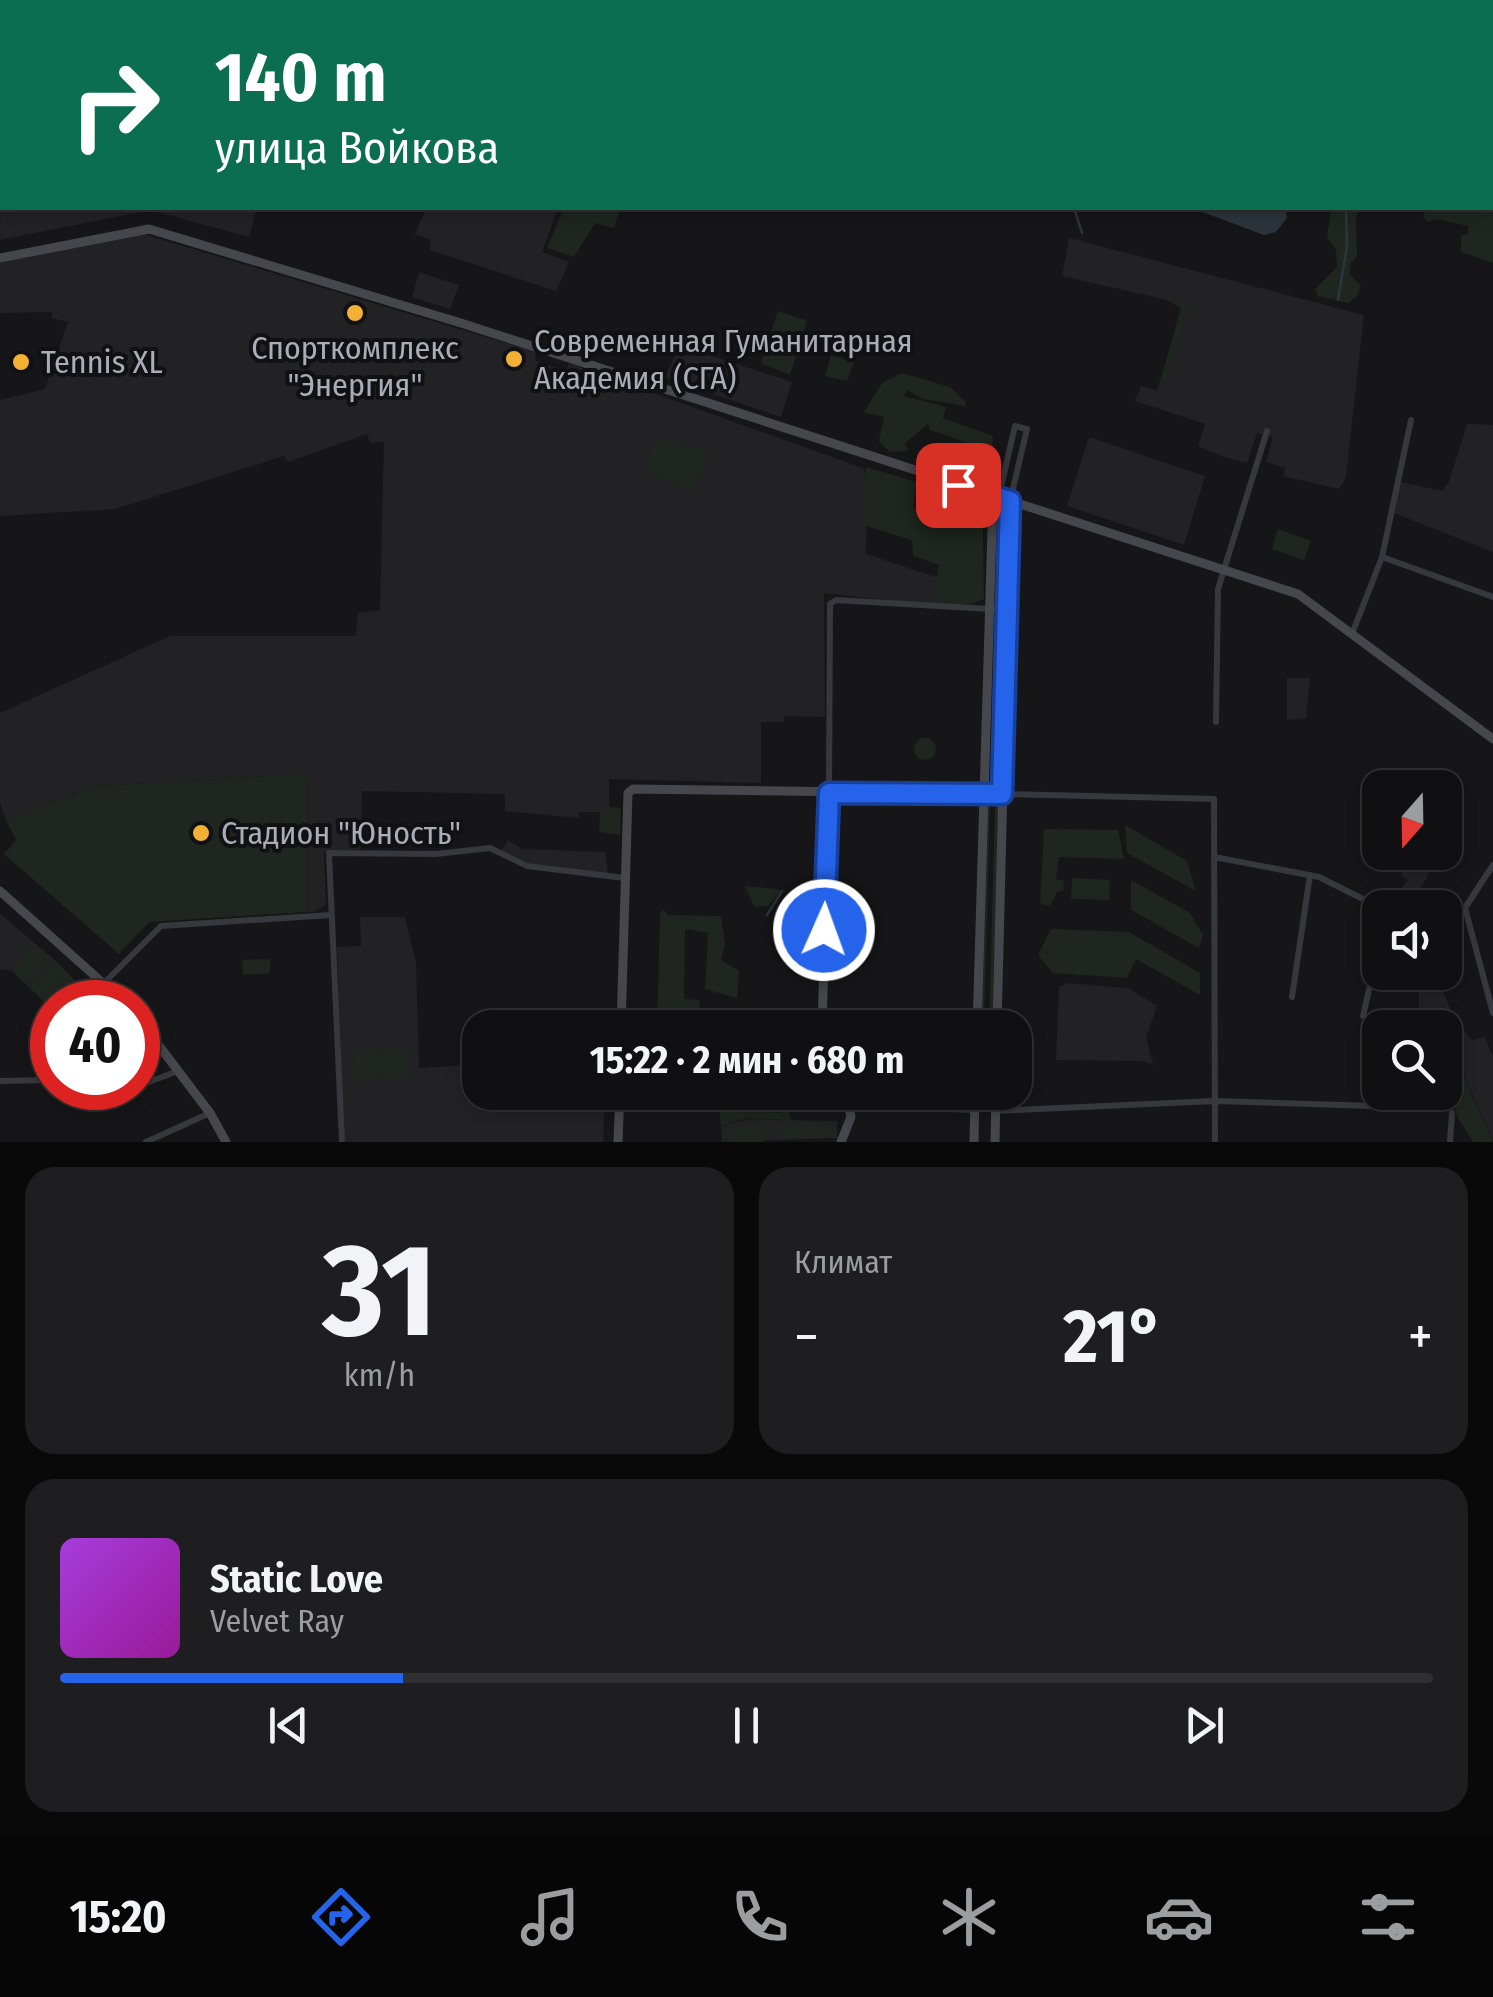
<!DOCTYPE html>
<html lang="ru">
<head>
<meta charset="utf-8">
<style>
	body { margin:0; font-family:"Fira Sans Condensed",sans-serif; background:#1e1e20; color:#f1f3f6; height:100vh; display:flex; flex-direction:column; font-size:38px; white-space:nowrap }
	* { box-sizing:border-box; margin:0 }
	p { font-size:32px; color:#9c9d9f }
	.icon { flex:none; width:55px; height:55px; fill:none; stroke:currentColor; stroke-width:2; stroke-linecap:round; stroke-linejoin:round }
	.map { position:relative; height:1142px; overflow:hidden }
	.side { display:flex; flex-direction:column; gap:25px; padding:25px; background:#09090a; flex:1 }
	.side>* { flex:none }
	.banner { position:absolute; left:0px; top:0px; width:1495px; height:210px; box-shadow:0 5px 15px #0003,0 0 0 2px #303032; background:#0b6e4f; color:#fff; overflow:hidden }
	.needle { width:65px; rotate:200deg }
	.fabs { position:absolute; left:1362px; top:770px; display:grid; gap:20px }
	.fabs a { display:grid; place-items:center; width:100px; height:100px; border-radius:20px; background:#101012; box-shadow:0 5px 15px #0003,0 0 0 2px #303032; font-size:50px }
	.speed { position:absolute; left:30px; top:980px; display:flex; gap:20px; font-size:50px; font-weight:700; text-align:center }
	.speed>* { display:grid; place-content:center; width:130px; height:130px; border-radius:50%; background:#101012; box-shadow:0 5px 15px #0003,0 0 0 2px #303032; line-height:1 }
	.speed .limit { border:15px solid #d22; background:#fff; color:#111 }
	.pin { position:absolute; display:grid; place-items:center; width:85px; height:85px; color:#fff; margin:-42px; border-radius:20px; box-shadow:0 5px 15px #0006 }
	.me { position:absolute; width:110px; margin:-55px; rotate:2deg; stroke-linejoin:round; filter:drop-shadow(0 0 8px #0008) }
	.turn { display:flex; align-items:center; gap:35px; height:210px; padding:0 50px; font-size:45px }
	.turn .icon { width:130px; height:130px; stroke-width:2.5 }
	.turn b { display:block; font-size:70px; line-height:85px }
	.big { font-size:75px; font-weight:700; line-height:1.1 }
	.side .card { flex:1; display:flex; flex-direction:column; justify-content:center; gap:15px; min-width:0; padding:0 35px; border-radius:30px; background:#1e1e20 }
	.side .dial { align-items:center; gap:0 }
	.dial b { font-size:130px; line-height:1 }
	.song { display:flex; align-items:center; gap:30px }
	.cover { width:120px; height:120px; border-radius:15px; background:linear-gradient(135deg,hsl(280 70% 55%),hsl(300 70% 35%)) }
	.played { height:10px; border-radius:5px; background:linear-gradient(90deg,#2563eb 25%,#303032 25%) }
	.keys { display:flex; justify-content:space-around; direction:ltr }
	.heat { display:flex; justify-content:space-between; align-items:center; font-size:55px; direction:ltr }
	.side .tiles { flex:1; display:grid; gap:25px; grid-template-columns:1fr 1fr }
	.card:last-child { grid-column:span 2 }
	.trip { position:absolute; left:462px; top:1010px; width:570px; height:100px; border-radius:30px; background:#101012; box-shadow:0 5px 15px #0003,0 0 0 2px #303032; font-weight:700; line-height:100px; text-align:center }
	.tabs { display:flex; height:160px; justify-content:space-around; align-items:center; background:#060607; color:#9c9d9f }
	.tabs .icon { width:70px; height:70px }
	.tabs .on { color:#2563eb }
	.tabs b { font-size:45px; color:#f1f3f6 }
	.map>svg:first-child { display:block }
	.built { fill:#222225 }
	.green { fill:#1e261f }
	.water { fill:#2c353c }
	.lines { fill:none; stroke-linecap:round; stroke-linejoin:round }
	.stream { stroke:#2c353c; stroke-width:2.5 }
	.ferry { stroke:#7f9bb3; stroke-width:2.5; stroke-dasharray:12 10; stroke-linecap:butt }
	.street { stroke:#37383d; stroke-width:6 }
	.secondary { stroke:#45474d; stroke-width:9 }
	.route-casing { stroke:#184099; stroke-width:25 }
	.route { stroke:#2563eb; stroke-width:18 }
	.poi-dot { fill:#f2b134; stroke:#111113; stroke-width:4 }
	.labels { text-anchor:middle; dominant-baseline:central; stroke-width:8; stroke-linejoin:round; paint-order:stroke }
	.poi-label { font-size:32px; fill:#a8adb8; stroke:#111113; text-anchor:start }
</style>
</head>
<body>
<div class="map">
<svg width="1493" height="1142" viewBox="0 0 1493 1142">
	<rect width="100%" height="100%" fill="#161618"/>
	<g class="built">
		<path d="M2,101V208H257L249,237L150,210L0,240Z"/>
		<path d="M426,208H558L542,252L569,262L556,291L430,250L431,240L415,234Z"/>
		<path d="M140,233L536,352L535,361L566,371L569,363L863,468L867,478L866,554L938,578L959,609L824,593L825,717L784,716L783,722H761V783L609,779V812H579V818L505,811V794L362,791L361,849L324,852L326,905L313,912H307L308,774L96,786L6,820L0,802V713L170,636H356L358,613L380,610L384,442L370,443L367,434L288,462L284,456L115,509L0,516V400L45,389L68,322L52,318V312L0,313V263Z"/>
		<path d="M1069,238L1364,315L1346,477L1339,489L1283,476L1285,468L1266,462L1273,437L1257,433L1247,463L1224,457L1198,446L1205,424L1135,401L1141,386L1157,390L1160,382L1165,383L1189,305L1062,276Z"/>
		<path d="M419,272L459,285L450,309L412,297Z"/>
		<path d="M688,348L792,382L781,417L665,378L676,352Z"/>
		<path d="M1467,424L1493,425V552L1394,513L1400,482L1442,491L1449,482Z"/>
		<path d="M1089,437L1205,476L1184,545L1067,506Z"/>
		<path d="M1287,678H1310L1306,718L1287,720Z"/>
		<path d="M508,840L522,849L605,852L608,874L528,863L501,851Z"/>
		<path d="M1405,853H1428V876L1408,907H1387L1408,880L1401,876Z"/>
		<path d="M0,914L55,960L29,987L12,971L0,969Z"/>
		<path d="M360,917H405L416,963L419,1068L473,1065L474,1028H480V1092L605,1093L603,1142H344L337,947L361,946Z"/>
		<path d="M1445,942L1457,976L1440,984L1455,1020L1473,1041L1484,1036L1493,1057V1141L1464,1075L1445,1068V1028L1419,1027V987L1412,989L1391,973L1445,972Z"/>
		<path d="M1068,983L1128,988L1157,1006L1146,1037L1153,1065L1144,1061L1056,1060L1059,987Z"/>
		<path d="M749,1119L837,1121V1138L722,1142L721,1126Z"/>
	</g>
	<g class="green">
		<path d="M15,0H319L330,2H13Z"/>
		<path d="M1493,191V263L1461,252V235L1468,234V226L1436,219L1428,222L1423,217L1426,208H1492Z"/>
		<path d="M564,208H621L614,228L595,223L574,257L547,248Z"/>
		<path d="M1331,208H1361L1356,216L1357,256L1350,264V275L1361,286L1357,296L1348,303L1318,296L1315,289L1337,267L1336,249L1327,237Z"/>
		<path d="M1165,299L1189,305L1166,383L1160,382L1181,308Z"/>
		<path d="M778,311L807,321L790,375L761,363Z"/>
		<path d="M831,355L854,362L847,381L825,376Z"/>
		<path d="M902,373L950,387L966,402L965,406L923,399L907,390L899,408L904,396L946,407L943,418L993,436L990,465L976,459V446L930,430L928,424L905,443L908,451L890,452L879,442L884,417L864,412L882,383Z"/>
		<path d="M666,440L709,451L696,490L652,476L646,467L654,445Z"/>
		<path d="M866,467L917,482L913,507L983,528L984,599C966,609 951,604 933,597L939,565L913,556L912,540L866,526Z"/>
		<path d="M979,468L991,470L990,484L977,487L938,474L939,470L968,479Z"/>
		<path d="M1278,529L1311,541L1304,560L1272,549Z"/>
		<circle cx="925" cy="749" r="11"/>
		<path d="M308,774L307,912L149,922L119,954L4,854L16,840L6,820L96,786Z"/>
		<path d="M985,804L990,805L984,1027L979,1028Z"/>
		<path d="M995,805H999L994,1027L989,1028Z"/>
		<path d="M609,807L621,808L620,835L599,832L600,812H609Z"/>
		<path d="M1125,825L1187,861L1196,891L1127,853Z"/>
		<path d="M1044,829L1118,830L1124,859L1059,857L1056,879L1064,880L1063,891L1057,892L1050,906L1040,903Z"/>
		<path d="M1072,878L1110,880L1109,900L1071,899Z"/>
		<path d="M1131,880L1190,913L1203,935L1199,948L1131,910Z"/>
		<path d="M745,886L778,889L780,892L768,906L754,907Z"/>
		<path d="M664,910L668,915L721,916L725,944L721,960L739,971L737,998L705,989L708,933L685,929L684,999L700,1000L699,1008L677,1024L657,1027L660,912Z"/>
		<path d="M1051,929L1129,932L1200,973V995L1136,959L1127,978L1053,973L1038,955Z"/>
		<path d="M33,947L48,959L28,982L14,970Z"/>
		<path d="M270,959V973L243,975L242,960Z"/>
		<path d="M55,960L80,986L66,1002H52V1010L29,987Z"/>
		<path d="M407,1049L408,1077L354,1079L353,1051Z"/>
		<path d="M1445,1068L1463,1075L1493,1142H1473L1457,1116Z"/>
		<path d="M787,1103L791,1120L747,1118L721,1126L718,1104L769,1106L771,1112L780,1113Z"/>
		<path d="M771,1121L780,1128L779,1142L772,1123L761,1125L769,1135L762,1142H730L731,1130L725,1142L727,1129Z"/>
		<path d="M832,1121L833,1136L785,1139L784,1123Z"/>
	</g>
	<g class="water">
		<path d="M319,0H1229L1249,2H330Z"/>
		<path d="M1192,208H1285L1287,218L1276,232L1264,235Z"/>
	</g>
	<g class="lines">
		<g class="stream">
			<path d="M1074,208L1082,233"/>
			<path d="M1338,300L1347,246L1346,208"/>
			<path d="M767,915L782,891"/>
		</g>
		<g class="ferry">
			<path d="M995,0L1003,2"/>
			<path d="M1492,105H1493"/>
		</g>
		<g class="street">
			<path d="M993,496L1001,487L1015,426L1027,429L1010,501"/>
			<path d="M1382,557L1493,597"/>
			<path d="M1352,634L1382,557L1411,420"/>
			<path d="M1216,722L1218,589L1267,431"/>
			<path d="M829,793L830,604L836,600L1007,610"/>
			<path d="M1002,794L1214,799L1215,1142"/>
			<path d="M1214,857L1319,877L1381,908"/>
			<path d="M1493,865L1465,908L1493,1013"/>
			<path d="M105,982L161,926L331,915"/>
			<path d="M1292,997L1310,875"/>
			<path d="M1363,1016L1380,942"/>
			<path d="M0,1081L52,1080"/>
			<path d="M138,1086L178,1071"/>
			<path d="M620,1095L777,1104L784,1092"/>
			<path d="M851,1105L974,1110"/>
			<path d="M995,1111L1215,1101L1407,1107L1415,1092"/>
			<path d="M146,1142L210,1113"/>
			<path d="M342,1142L329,853L436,854L490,848L527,866L625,878"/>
			<path d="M1450,1142L1452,1113"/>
		</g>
		<g class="secondary">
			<path d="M0,258L149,229L461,323L1298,594L1493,739"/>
			<path d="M0,891L124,1002"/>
			<path d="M138,1018L210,1113L226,1142"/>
			<path d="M621,1028L628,793L633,789L1002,794"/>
			<path d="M822,1028L829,793"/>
			<path d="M977,1028L993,496"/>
			<path d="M997,1028L1010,501"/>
			<path d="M618,1142L620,1092"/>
			<path d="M841,1142L851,1117L846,1092"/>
			<path d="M974,1142L975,1092"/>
			<path d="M995,1142L996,1092"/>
		</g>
	</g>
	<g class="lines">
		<g class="route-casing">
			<path id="route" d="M824,930L829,793L1002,794L1010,501L958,485"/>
		</g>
		<use href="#route" class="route"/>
	</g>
	<g class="poi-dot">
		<circle cx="355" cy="313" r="10"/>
		<circle cx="514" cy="359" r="10"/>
		<circle cx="21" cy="362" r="10"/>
		<circle cx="201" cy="833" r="10"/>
	</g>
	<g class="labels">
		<g class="poi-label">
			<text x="534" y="341">Современная Гуманитарная<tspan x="534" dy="37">Академия (СГА)</tspan></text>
			<text x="355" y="348" text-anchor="middle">Спорткомплекс<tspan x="355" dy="37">"Энергия"</tspan></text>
			<text x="41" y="362">Tennis XL</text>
			<text x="221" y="833">Стадион "Юность"</text>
		</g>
	</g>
</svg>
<div class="fabs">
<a><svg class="needle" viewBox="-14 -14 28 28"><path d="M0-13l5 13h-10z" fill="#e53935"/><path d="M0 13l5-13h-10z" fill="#9c9d9f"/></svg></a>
<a><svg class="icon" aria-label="sound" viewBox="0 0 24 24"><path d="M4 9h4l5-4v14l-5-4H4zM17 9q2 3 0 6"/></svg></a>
<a><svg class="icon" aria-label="search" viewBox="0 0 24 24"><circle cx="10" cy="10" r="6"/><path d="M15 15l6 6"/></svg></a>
</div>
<div class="speed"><div class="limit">40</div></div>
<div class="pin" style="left:958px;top:485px;background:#d93025"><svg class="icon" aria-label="arrive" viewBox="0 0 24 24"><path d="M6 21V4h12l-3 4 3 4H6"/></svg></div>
<svg class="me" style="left:824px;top:930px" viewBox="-20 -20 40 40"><circle r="17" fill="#2563eb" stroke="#fff" stroke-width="3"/><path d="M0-11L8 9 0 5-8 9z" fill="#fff"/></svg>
<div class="trip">15:22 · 2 мин · 680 m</div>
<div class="banner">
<div class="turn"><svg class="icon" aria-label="right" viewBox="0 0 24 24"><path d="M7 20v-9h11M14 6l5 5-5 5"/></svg><div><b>140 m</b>улица Войкова</div></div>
</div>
</div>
<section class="side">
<div class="tiles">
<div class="card dial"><b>31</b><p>km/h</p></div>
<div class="card"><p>Климат</p>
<div class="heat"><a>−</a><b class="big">21°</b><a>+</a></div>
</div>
<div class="card">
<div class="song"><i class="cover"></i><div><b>Static Love</b><p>Velvet Ray</p></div></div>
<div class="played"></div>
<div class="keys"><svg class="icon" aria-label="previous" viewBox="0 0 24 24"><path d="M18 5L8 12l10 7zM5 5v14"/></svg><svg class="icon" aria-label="pause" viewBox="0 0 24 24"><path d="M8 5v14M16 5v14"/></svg><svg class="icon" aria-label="next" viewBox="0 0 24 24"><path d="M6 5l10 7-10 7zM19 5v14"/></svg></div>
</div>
</div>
</section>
<nav class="tabs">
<b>15:20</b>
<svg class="icon on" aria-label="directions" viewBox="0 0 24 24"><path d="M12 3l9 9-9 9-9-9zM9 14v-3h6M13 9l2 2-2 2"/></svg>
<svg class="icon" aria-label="music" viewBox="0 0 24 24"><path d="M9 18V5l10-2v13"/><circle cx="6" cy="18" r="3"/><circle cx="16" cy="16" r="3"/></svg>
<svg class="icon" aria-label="phone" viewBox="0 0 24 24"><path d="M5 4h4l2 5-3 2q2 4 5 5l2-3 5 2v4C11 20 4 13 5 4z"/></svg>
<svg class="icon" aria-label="climate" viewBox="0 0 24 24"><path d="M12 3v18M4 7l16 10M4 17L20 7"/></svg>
<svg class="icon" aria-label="car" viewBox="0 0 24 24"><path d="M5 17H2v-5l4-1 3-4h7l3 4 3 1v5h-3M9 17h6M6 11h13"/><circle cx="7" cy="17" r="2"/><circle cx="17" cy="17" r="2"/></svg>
<svg class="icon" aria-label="filters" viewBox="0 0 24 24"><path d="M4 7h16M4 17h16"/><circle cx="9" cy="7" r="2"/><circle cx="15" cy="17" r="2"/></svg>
</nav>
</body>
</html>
